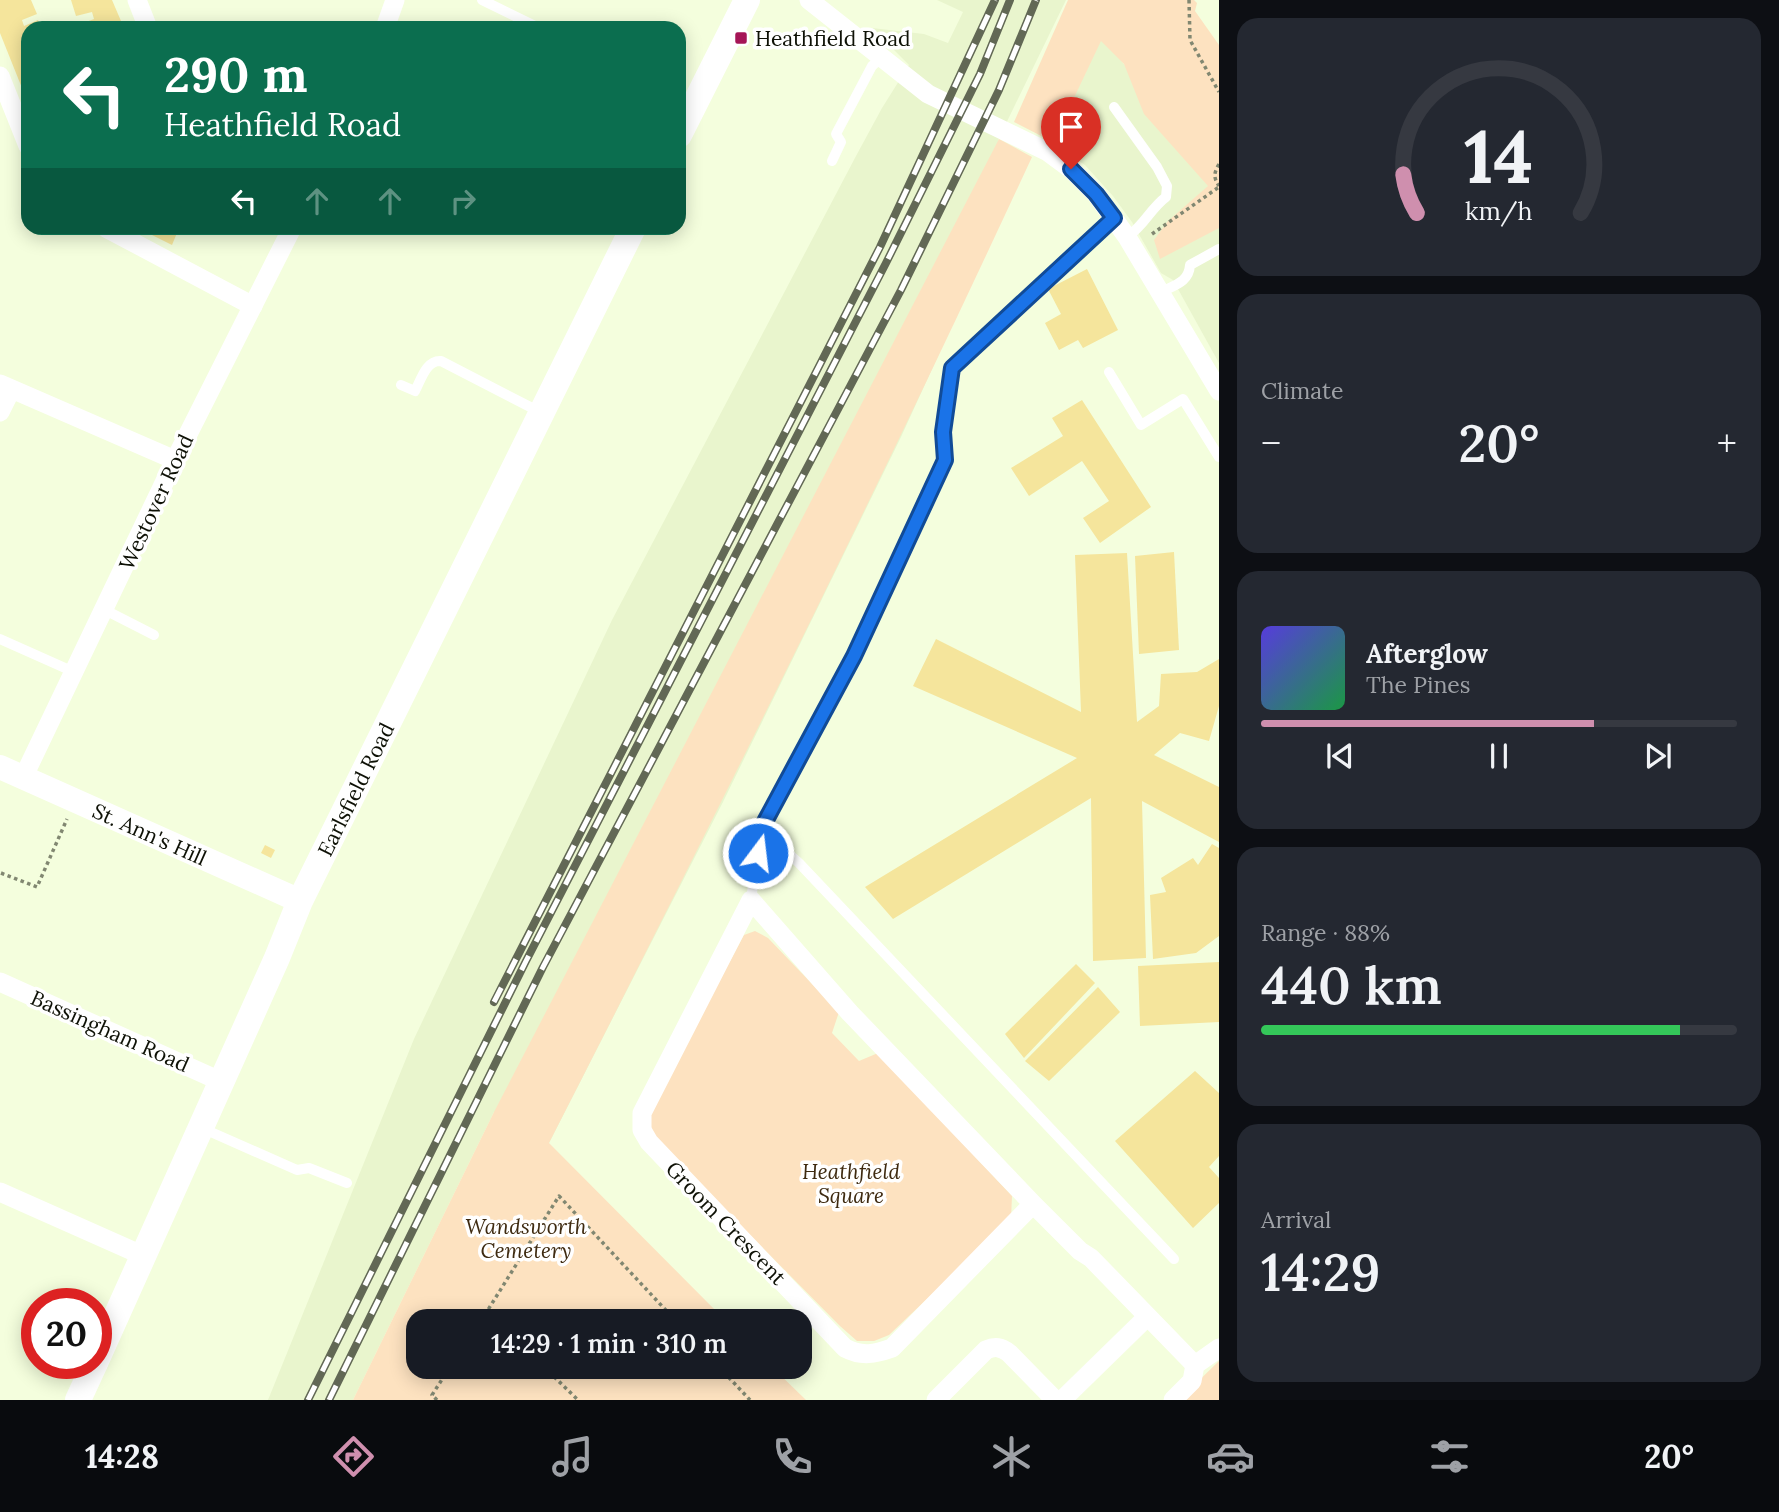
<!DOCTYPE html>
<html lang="en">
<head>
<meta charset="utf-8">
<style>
	body { margin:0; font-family:Lora,serif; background:#242831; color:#f1f3f6; height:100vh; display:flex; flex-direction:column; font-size:26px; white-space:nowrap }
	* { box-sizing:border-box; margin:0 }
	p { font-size:23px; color:#9ea1a6 }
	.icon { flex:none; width:38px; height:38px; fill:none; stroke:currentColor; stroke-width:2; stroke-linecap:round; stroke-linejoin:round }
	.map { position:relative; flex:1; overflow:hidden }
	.details { display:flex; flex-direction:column; gap:18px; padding:18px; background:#0d0f14; width:560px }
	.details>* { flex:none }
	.hud { position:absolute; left:21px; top:21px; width:665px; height:214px; border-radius:21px; box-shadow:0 4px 18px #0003; background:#0b6e4f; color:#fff; overflow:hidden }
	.speed { position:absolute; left:21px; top:1288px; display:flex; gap:14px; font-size:35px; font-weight:700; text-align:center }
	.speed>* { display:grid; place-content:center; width:91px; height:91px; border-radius:50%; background:#171b24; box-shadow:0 4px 18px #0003; line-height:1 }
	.speed .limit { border:10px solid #d22; background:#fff; color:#111 }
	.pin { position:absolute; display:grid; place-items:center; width:60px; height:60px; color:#fff; margin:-72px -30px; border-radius:50% 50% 50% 0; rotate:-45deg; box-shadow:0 0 7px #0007 }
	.pin .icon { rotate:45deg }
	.me { position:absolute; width:77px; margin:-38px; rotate:15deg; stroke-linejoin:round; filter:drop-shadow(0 0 5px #0008) }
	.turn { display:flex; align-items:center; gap:24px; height:147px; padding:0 28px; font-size:32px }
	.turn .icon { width:91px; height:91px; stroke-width:2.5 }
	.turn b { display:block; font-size:49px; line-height:60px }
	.lanes { display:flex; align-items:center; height:66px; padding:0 28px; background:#0003; justify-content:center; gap:35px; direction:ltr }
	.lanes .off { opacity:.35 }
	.big { font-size:52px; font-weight:600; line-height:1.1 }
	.details .card { flex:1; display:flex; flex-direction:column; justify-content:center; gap:10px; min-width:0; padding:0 24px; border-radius:21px; background:#242831 }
	.details .dial { align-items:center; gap:0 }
	.dial svg { height:182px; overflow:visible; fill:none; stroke:#363941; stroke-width:7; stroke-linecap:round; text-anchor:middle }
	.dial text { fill:#f1f3f6; stroke:none }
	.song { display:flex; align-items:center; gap:21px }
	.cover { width:84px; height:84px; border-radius:10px; background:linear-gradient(135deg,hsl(250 70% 55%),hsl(140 70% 35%)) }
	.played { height:7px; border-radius:4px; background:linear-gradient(90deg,#cf8fae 70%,#363941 70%) }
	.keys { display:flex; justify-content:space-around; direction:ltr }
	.heat { display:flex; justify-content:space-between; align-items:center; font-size:38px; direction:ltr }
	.charge { height:10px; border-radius:5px; background:linear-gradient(90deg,#34c759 88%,#363941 0) }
	.trip { position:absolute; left:406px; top:1309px; width:406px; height:70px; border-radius:21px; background:#171b24; box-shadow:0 4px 18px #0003; font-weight:600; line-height:70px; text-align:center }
	.tabs { display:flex; height:112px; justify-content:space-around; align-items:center; background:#090b0e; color:#9ea1a6 }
	.tabs .icon { width:49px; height:49px }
	.tabs .selected { color:#cf8fae }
	.tabs b { font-size:32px; color:#f1f3f6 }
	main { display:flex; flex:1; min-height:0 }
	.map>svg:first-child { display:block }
	.built { fill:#e9f5cd }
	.green { fill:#fde2c0 }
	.building { fill:#f5e59c }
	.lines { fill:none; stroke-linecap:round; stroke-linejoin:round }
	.path { stroke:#818771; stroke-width:3.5; stroke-dasharray:3.5 3.5; stroke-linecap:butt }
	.service { stroke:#fff; stroke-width:10 }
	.minor { stroke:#fff; stroke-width:19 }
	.tertiary { stroke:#fff; stroke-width:24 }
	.secondary { stroke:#fff; stroke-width:26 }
	.rail-casing { stroke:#626855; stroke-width:8 }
	.rail { stroke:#fff; stroke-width:5; stroke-dasharray:16; stroke-linecap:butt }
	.route-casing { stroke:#114b97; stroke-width:18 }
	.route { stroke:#1a73e8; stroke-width:12 }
	.poi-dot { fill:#a51556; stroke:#fff; stroke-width:2.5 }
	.labels { text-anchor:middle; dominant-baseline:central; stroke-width:7; stroke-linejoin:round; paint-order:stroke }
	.poi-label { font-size:21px; fill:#0e1106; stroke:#fff; text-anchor:start }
	.street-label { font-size:21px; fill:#0e1106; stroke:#fff }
	.park-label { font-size:21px; font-style:italic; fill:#3e2a10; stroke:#fff }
</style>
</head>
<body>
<main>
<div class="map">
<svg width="1219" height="1400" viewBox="0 0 1219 1400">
	<rect width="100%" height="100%" fill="#f4fedd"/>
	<g class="built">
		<path d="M937,0H1066L999,138L964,299L901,437L723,802L549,1143L494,1112L353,1400H268L414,1039L612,620L856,156L882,108L909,65L872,28L924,34L948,43L963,12Z"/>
		<path d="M1086,11L1219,198V363L1173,280L1161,273L1132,222L1113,196L1085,165L1032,130Z"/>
	</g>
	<g class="green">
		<path d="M1068,0H1194L1197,3L1195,11L1219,45V228L1160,259L1154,240L1168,221L1208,186L1144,114L1124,64L1101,41L1053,142L1014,122Z"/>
		<path d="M999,139L1032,157C878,489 716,816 549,1143L726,1321H418V1367H772L806,1400H353L494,1112Z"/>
		<path d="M755,931L768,938L839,1012L832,1033L859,1061L878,1053L1012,1196L1011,1219L889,1335L874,1341H857L840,1326L656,1140L649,1121L657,1097L744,935Z"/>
		<path d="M1219,1361V1400H1179Z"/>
	</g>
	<g class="building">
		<path d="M0,0H31L37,14L22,20L24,26L38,20L42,28H28V103L0,33Z"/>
		<path d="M71,0H112L124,28H79L78,25L94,19L92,12L76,16Z"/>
		<path d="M138,228H179L172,245Z"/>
		<path d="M1087,269L1118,330L1083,348L1078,340L1059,350L1045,323L1061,314L1048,289Z"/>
		<path d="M1082,400L1151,507L1100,543L1083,518L1109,501L1082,461L1029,496L1011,468L1063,436L1052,418Z"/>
		<path d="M1174,552L1179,650L1139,654L1135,556Z"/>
		<path d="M1127,553L1137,722L1159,706L1161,674L1197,672L1219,659V706L1209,741L1180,733L1154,755L1219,787V842L1142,801L1146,958L1093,961L1091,798L893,919L865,887L1077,758L913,686L936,639L1081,712L1075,555Z"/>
		<path d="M1212,844L1219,848V936L1196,953L1153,959L1150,895L1166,892L1161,878L1193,858L1198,865Z"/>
		<path d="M265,845L275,850L271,858L261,853Z"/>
		<path d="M1219,962V1022L1140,1026L1138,966Z"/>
		<path d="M1076,964L1095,983L1024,1058L1005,1034Z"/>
		<path d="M1098,987L1120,1012L1049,1081L1025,1061Z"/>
		<path d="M1195,1071L1219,1093V1156L1209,1167L1219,1178V1203L1193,1228L1115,1141Z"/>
	</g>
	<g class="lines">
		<g class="path">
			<path d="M1189,0L1190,40L1219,92"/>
			<path d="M1219,164C1214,173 1213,177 1219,186"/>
			<path d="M1152,234L1219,187"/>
			<path d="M1,873L37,887L67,819"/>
			<path d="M488,1311L499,1321"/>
			<path d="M481,1321L559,1196L676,1321"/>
			<path d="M544,1367L578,1400"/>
			<path d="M719,1367L750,1400"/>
			<path d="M437,1400L432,1395L450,1367"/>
		</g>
		<g class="service">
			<path d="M482,0L537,27"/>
			<path d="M1114,107L1157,167L1167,186L1166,197C1149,210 1145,225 1127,237"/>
			<path d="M832,161L841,142L836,134L872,66L881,58"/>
			<path d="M1161,292C1175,285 1189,282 1190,265L1219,249"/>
			<path d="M1109,372L1141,425L1183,399L1219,457"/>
			<path d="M401,385L415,391C421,380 426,360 441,361L540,412"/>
			<path d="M105,610L154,635"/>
			<path d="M0,639L74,672"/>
			<path d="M761,829L799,863L1174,1259"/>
			<path d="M751,900L761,829L854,656L945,460L943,432L952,368L1114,218"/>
			<path d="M204,1129L297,1170L309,1168L347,1183"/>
		</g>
		<g class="minor">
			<path d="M137,0L148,28"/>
			<path d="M809,0L928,94L1048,152L1071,169L1096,194L1127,237L1219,391"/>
			<path d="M385,28L395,0"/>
			<path d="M0,76L28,146"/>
			<path d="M106,228L253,306"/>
			<path d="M0,384L175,460"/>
			<path d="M0,412L11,390"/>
			<path d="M23,778L175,460L292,228"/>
			<path d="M0,982L220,1081"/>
			<path d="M0,1192L144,1256"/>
			<path d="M1033,1204L892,1348C875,1354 862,1357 845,1348L649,1142L642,1130V1113L751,900L850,1013L1033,1204L1080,1251L1091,1258L1195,1365"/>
			<path d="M936,1400L986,1350C995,1346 1001,1347 1009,1353L1055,1400"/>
			<path d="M1062,1400L1147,1317"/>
			<path d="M1173,1400L1192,1381L1195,1365L1219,1348"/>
		</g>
		<path class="tertiary" id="s1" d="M0,767L300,901"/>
		<g class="secondary">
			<path d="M679,135L747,0"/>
			<path id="s2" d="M96,1361L277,958L300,901L633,228"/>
			<path d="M78,1400L95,1363"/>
		</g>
		<g class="rail-casing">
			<g id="rail">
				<path d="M494,1002L880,247L995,0"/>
				<path d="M308,1400L526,961L886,263L980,74L1010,0"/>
				<path d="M329,1400L543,967L901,290L999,90L1036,0"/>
			</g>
		</g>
		<use href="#rail" class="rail"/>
	</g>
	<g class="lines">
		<g class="route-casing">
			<path id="route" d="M758,853L761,829L854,656L945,460L943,432L952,368L1114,218L1096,194L1071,169"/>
		</g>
		<use href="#route" class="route"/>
	</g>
	<rect class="poi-dot" x="734" y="31" width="14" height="14" rx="3.5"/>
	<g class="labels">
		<g class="poi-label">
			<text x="755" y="38">Heathfield Road</text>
		</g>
		<g class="street-label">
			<text transform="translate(156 502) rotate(-65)">Westover Road</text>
			<text stroke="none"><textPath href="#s2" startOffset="628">Earlsfield Road</textPath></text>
			<text stroke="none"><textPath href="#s1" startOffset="164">St. Ann's Hill</textPath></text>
			<text transform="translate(110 1031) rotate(24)">Bassingham Road</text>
			<text transform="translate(726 1223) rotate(46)">Groom Crescent</text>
		</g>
		<g class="park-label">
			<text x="851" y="1171">Heathfield<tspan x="851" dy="24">Square</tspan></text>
			<text x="526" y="1226">Wandsworth<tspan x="526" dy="24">Cemetery</tspan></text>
		</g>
	</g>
</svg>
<div class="speed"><div class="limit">20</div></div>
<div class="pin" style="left:1071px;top:169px;background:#d93025"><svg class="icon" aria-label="arrive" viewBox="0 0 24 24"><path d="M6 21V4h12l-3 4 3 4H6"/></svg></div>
<svg class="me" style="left:758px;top:853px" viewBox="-20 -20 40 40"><circle r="17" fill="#1a73e8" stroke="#fff" stroke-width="3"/><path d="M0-11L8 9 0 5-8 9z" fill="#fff"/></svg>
<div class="trip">14:29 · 1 min · 310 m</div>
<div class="hud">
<div class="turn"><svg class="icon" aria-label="left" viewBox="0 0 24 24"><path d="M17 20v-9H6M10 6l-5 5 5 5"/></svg><div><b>290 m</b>Heathfield Road</div></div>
<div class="lanes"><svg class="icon" aria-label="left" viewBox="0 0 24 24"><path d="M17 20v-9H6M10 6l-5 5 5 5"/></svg><svg class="icon off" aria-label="ahead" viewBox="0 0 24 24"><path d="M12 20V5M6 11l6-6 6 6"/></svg><svg class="icon off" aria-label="ahead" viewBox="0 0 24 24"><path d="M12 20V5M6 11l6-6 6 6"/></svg><svg class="icon off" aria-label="right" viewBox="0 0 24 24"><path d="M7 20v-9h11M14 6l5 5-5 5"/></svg></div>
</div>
</div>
<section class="details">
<div class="card dial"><svg viewBox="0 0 100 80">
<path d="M14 69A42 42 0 1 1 86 69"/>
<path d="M14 69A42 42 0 0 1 8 52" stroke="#cf8fae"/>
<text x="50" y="56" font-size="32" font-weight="700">14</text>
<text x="50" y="72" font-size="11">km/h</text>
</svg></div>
<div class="card"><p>Climate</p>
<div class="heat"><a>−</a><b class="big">20°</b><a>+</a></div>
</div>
<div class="card">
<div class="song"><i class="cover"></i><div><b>Afterglow</b><p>The Pines</p></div></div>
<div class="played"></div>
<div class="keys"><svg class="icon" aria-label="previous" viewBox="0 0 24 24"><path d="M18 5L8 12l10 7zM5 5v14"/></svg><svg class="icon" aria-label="pause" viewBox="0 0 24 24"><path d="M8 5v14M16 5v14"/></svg><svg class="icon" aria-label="next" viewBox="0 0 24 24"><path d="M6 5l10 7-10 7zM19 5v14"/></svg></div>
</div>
<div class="card"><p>Range · 88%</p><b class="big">440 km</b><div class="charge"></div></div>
<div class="card"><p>Arrival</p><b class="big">14:29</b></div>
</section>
</main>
<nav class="tabs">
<b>14:28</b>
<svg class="icon selected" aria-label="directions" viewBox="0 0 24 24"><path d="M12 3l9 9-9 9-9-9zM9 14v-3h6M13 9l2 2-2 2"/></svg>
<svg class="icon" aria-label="music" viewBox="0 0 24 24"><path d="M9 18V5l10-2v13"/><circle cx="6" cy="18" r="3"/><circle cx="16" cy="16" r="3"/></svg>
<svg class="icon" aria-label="phone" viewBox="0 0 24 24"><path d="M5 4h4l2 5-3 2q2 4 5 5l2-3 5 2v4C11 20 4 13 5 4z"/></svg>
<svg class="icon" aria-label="climate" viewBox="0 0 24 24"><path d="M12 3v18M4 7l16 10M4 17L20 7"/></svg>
<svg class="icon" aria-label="car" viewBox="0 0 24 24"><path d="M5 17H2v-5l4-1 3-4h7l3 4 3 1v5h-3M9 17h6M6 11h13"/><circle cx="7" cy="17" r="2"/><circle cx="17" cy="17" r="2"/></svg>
<svg class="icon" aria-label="filters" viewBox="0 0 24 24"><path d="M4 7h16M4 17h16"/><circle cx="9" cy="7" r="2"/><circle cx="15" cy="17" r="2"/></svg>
<b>20°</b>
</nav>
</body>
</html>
